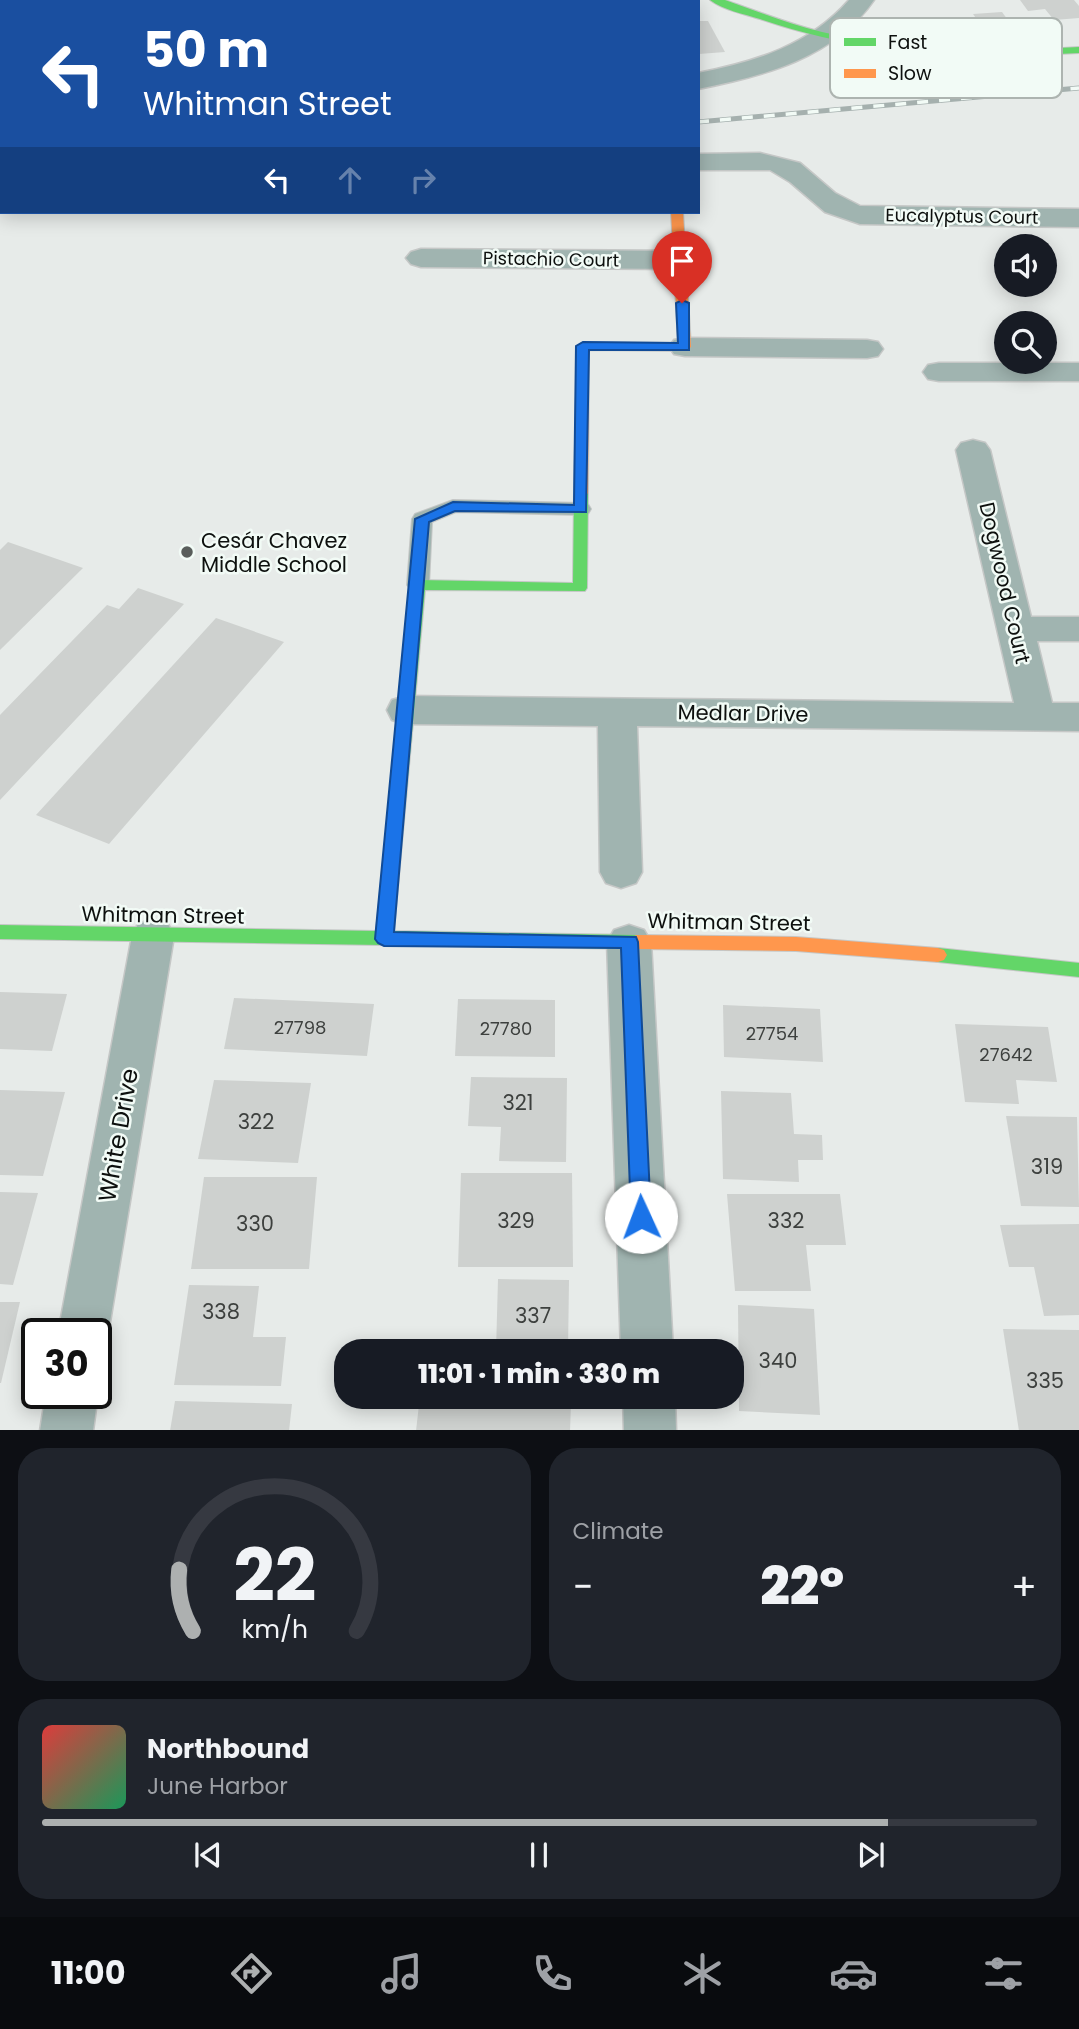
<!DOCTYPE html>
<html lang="en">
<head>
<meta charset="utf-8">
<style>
	body { margin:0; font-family:Poppins,sans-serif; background:#20242c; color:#f1f3f6; height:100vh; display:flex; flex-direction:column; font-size:26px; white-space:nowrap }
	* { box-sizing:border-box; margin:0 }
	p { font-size:23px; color:#9ea1a6 }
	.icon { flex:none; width:38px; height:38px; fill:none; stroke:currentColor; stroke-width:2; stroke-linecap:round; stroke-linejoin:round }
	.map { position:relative; height:1430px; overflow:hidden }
	.drawer { display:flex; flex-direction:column; gap:18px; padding:18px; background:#0d0f14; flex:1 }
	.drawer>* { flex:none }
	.hud { position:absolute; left:0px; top:0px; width:700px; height:214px; box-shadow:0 4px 18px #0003; background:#1a4fa0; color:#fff; overflow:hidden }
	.buttons { position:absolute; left:994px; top:234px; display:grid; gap:14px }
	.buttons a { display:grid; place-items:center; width:63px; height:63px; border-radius:50%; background:#171b24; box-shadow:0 4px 18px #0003; font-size:35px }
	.speed { position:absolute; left:21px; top:1318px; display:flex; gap:14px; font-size:35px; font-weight:700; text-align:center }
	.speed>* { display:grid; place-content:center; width:91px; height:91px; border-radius:50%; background:#171b24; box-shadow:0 4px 18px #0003; line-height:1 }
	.speed .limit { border:4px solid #111; border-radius:10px; background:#fff; color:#111 }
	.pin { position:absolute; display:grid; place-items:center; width:60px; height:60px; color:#fff; margin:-72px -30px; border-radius:50% 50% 50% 0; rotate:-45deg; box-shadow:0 0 7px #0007 }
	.pin .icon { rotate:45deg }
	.me { position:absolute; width:77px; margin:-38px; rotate:358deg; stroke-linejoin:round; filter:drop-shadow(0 0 5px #0008) }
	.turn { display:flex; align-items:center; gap:24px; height:147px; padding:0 28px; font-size:32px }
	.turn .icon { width:91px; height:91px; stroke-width:2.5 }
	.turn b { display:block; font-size:49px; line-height:60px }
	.lanes { display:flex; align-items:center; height:66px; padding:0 28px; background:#0003; justify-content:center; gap:35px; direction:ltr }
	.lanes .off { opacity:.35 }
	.big { font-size:52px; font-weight:800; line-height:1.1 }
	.drawer .card { flex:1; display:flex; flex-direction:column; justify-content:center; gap:10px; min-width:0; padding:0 24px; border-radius:28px; background:#20242c }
	.drawer .dial { align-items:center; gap:0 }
	.dial svg { height:182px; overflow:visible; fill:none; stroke:#363941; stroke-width:7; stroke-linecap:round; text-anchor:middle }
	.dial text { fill:#f1f3f6; stroke:none }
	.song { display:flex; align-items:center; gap:21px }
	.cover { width:84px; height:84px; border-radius:10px; background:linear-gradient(135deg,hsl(0 70% 55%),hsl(150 70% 35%)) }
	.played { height:7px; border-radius:4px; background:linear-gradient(90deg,#adb0b0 85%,#363941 85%) }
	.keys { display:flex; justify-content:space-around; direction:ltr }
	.heat { display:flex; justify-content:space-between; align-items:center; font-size:38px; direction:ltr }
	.drawer .tiles { flex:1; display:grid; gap:18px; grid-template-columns:1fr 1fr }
	.card:last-child { grid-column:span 2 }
	.trip { position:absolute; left:334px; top:1339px; width:410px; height:70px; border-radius:28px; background:#171b24; box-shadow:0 4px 18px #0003; font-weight:800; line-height:70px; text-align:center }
	.dock { display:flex; height:112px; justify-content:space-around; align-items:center; background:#090b0e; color:#9ea1a6 }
	.dock .icon { width:49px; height:49px }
	.dock .on { color:#adb0b0 }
	.dock b { font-size:32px; color:#f1f3f6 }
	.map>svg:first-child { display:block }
	.building { fill:#ced1cf }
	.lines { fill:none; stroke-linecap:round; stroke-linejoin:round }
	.lane-casing { stroke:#c5c7c6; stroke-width:2 }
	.street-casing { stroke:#c5c7c6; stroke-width:3 }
	.fast-casing { stroke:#c5c7c6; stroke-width:2 }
	.slow-casing { stroke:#c5c7c6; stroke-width:2 }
	.lane { fill:#a0b4b0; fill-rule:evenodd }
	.street { fill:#a0b4b0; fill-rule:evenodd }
	.fast { fill:#63d668; fill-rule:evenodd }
	.slow { fill:#ff974d; fill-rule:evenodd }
	.rail-casing { stroke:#a5b0ae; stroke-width:5 }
	.rail { stroke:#f2fbf6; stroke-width:3.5; stroke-dasharray:11; stroke-linecap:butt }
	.route { fill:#1a73e8; stroke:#114b97; stroke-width:2 }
	.poi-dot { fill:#595d5b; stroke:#f2fbf6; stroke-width:2.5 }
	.labels { text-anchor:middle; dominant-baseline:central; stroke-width:5; stroke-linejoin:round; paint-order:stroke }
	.far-street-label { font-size:18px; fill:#0d100e; stroke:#f2fbf6 }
	.number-label { font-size:18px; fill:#3d403e }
	.poi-label { font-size:21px; fill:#0d100e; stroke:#f2fbf6; text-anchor:start }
	.street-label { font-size:21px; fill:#0d100e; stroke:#f2fbf6 }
	.near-number-label { font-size:21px; fill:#3d403e }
	.near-street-label { font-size:24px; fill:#0d100e; stroke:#f2fbf6 }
	.key { fill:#f2fbf6; stroke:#adb4b0; stroke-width:2 }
	.key-label { font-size:19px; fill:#0d100e }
</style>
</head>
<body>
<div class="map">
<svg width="1079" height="1431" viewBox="0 0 1079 1431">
	<rect width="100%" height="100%" fill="#e7ebe9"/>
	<g class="building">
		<path d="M1020,0H1074L1079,6V18L1054,20L1045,9L1028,11Z"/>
		<path d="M1002,12L1013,27L984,29L973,14Z"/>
		<path d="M698,21H708L725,52L699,54Z"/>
		<path d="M8,542L83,568L0,650V550Z"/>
		<path d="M138,588L184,604L0,800V715L107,605L119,609Z"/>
		<path d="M216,618L284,642L109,844L36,815Z"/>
		<path d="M0,992L67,994L52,1051L0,1049Z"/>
		<path d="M234,998L374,1004L367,1056L224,1049Z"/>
		<path d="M458,999L555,1000V1057L455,1056Z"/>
		<path d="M723,1005L820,1009L823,1062L724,1057Z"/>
		<path d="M955,1024L1048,1027L1057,1082L1016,1080L1019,1104L965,1102Z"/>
		<path d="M471,1077L567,1078L566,1162L499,1161L501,1127L468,1126Z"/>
		<path d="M214,1080L311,1083L298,1163L198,1159Z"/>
		<path d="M0,1090L65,1092L43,1176L0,1175Z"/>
		<path d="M721,1091L791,1093L794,1134L822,1135L823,1160H798L799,1182L723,1179Z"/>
		<path d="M1006,1116L1077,1117L1079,1207L1021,1206Z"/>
		<path d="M461,1173H572L573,1267H458Z"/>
		<path d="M204,1177H317L309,1269H191Z"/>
		<path d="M0,1192L38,1193L13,1285L0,1284Z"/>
		<path d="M727,1194H840L846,1245H806L811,1291H735Z"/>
		<path d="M1079,1224V1315L1044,1316L1034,1267H1009L1000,1225Z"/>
		<path d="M498,1279L569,1280L568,1351H496Z"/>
		<path d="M189,1285L259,1286L253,1337H286L281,1386L174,1385Z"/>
		<path d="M0,1302H20L1,1383H0Z"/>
		<path d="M738,1305L814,1309L820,1415L739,1411Z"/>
		<path d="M1003,1329L1079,1330V1431H1019Z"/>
		<path d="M420,1396L571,1403L570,1431H416Z"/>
		<path d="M175,1401L292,1404L289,1431H170Z"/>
	</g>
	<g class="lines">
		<g class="lane-casing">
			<g id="lane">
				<path d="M185,0H203L184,2Z"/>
				<rect x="0" y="2" width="2" height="8"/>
				<path d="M453,500L581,503L588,504L591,509L588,514L581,515L456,512L432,522L429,585L425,590H411L407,585L412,519L415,514Z"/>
			</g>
		</g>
		<g class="street-casing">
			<g id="street">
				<path d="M849,0H874C834,58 764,76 698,89V73C755,62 810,45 849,0Z"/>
				<rect x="0" y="137" width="2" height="16"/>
				<path d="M760,153L800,163L835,193L860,206L1079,209V227L860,224L825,212L790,182L770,170H698V154Z"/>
				<path d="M421,249L680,251L690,254L695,260L690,266L680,269L421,267L411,264L406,258L411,252Z"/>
				<path d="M685,338L867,340L878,342L883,349L878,356L867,358L685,356L674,354L669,347L674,340Z"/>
				<path d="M939,363H1079V381H939L928,379L923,372L928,365Z"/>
				<path d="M973,440L985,443L990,450L1031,617H1079V641H1037L1052,703H1079V731L637,726L642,872L636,883L621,888L606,883L600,872L598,726L406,724L392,720L387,710L392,700L406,696L1014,703L956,450L961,443Z"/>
				<path d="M153,919L168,924L174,936L108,1334L101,1351L96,1353V1334H58L132,936L138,924Z"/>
				<path d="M629,925L644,930L651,942L673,1351H621L607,942L614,930Z"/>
				<path d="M96,1389L98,1393L93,1431H40L46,1393H96Z"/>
				<path d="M623,1396H675L676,1431H624Z"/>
			</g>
		</g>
		<g class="fast-casing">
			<g id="fast">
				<path d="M710,0H725C757,11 789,24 822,32C906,52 993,52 1079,47V53C970,59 864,55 760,19C744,14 723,10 710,0Z"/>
				<path d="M581,489L588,493L587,588L585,591L425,590L394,931L637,935L643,937L646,942L643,947L637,949L0,939V925L376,931L411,585L418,580L573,583L574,493Z"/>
				<path d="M938,948L1079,963V977L938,962L932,960L929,955L932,950Z"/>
			</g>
		</g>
		<g class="slow-casing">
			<g id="slow">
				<path d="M671,212H683L691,347L685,351L589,350L588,493L586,496H576L574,493L577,346L583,342L678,343Z"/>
				<path d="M637,935L796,937L938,948L944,950L947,955L944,960L938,962L796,951L637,949L631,947L628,942L631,937Z"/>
			</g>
		</g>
		<use href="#lane" class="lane"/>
		<use href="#street" class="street"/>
		<use href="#fast" class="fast"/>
		<use href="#slow" class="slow"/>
		<g class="rail-casing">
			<path id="rail" d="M698,122L1079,88"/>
		</g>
		<use href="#rail" class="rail"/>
	</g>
	<path class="route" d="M682,300L689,303V350H589L586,512L455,511L429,522L394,932L636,937L638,942L651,1217L648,1223L641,1226L634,1223L631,1217L621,948L384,946L378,943L375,939L415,519L453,502L574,505L576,346L583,342L678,343L676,303Z"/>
	<circle class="poi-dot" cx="187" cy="552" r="7"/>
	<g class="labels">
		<g class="far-street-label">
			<text transform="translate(962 216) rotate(1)">Eucalyptus Court</text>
			<text transform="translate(551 259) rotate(1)">Pistachio Court</text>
		</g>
		<g class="number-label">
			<text x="300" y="1027">27798</text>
			<text x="506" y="1028">27780</text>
			<text x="772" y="1033">27754</text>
			<text x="1006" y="1054">27642</text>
		</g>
		<g class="poi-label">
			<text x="201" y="540">Cesár Chavez<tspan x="201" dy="24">Middle School</tspan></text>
		</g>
		<g class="street-label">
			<text transform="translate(1005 583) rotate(77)">Dogwood Court</text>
			<text transform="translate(743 713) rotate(1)">Medlar Drive</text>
			<text transform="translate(163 915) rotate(1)">Whitman Street</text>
			<text transform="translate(729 922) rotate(1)">Whitman Street</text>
		</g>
		<g class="near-number-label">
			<text x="518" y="1102">321</text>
			<text x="256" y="1121">322</text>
			<text x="1047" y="1166">319</text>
			<text x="516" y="1220">329</text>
			<text x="786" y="1220">332</text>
			<text x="255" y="1223">330</text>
			<text x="221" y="1311">338</text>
			<text x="533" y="1315">337</text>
			<text x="778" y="1360">340</text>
			<text x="1045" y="1380">335</text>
		</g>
		<g class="near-street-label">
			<text transform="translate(118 1135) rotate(-80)">White Drive</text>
		</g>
	</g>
	<rect x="830" y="18" width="232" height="80" rx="10" class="key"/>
	<rect x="844" y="38" width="32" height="8" fill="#63d668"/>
	<rect x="844" y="69" width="32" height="9" fill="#ff974d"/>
	<g class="key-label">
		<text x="888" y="49">Fast</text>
		<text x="888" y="80">Slow</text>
	</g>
</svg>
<div class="buttons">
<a><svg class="icon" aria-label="sound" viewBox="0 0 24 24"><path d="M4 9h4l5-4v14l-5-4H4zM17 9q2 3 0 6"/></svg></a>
<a><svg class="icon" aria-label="search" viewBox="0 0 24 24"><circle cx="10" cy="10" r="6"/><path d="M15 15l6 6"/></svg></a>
</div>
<div class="speed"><div class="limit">30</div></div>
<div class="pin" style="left:682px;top:303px;background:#d93025"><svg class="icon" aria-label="arrive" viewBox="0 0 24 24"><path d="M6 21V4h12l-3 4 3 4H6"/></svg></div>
<svg class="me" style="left:641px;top:1217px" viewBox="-20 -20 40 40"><circle r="19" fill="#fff"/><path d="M0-13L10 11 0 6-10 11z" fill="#1a73e8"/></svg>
<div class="trip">11:01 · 1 min · 330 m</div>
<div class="hud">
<div class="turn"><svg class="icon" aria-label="left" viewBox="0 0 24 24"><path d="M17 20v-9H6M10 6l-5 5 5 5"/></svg><div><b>50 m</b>Whitman Street</div></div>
<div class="lanes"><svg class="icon" aria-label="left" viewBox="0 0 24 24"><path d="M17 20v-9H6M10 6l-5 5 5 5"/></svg><svg class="icon off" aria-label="ahead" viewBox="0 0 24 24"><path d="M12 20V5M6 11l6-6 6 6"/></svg><svg class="icon off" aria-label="right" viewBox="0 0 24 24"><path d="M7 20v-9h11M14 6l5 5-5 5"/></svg></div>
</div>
</div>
<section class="drawer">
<div class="tiles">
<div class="card dial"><svg viewBox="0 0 100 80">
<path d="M14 69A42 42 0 1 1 86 69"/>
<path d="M14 69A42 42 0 0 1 8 42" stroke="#adb0b0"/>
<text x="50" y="56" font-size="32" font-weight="700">22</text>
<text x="50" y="72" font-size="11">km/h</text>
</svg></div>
<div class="card"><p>Climate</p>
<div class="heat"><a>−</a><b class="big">22°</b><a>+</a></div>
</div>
<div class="card">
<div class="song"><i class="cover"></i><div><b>Northbound</b><p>June Harbor</p></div></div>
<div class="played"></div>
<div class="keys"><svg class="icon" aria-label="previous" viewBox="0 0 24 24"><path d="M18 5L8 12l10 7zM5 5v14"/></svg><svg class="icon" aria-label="pause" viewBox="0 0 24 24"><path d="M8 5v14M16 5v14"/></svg><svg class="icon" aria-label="next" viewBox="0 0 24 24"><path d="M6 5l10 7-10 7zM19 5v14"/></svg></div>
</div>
</div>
</section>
<nav class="dock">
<b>11:00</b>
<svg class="icon on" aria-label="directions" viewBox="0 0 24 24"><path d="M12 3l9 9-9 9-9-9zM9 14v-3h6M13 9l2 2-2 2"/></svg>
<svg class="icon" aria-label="music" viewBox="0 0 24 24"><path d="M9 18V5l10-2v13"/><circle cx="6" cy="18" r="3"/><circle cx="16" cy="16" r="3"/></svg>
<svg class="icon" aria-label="phone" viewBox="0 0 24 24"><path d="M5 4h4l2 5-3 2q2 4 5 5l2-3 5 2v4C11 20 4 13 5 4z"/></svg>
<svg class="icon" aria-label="climate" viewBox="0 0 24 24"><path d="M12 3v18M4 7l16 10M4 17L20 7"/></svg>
<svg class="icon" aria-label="car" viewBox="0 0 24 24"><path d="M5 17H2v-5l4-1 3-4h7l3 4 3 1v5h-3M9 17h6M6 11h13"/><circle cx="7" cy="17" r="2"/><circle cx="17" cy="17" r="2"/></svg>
<svg class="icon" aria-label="filters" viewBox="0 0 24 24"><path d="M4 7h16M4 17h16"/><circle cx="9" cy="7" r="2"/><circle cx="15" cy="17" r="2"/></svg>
</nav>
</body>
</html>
